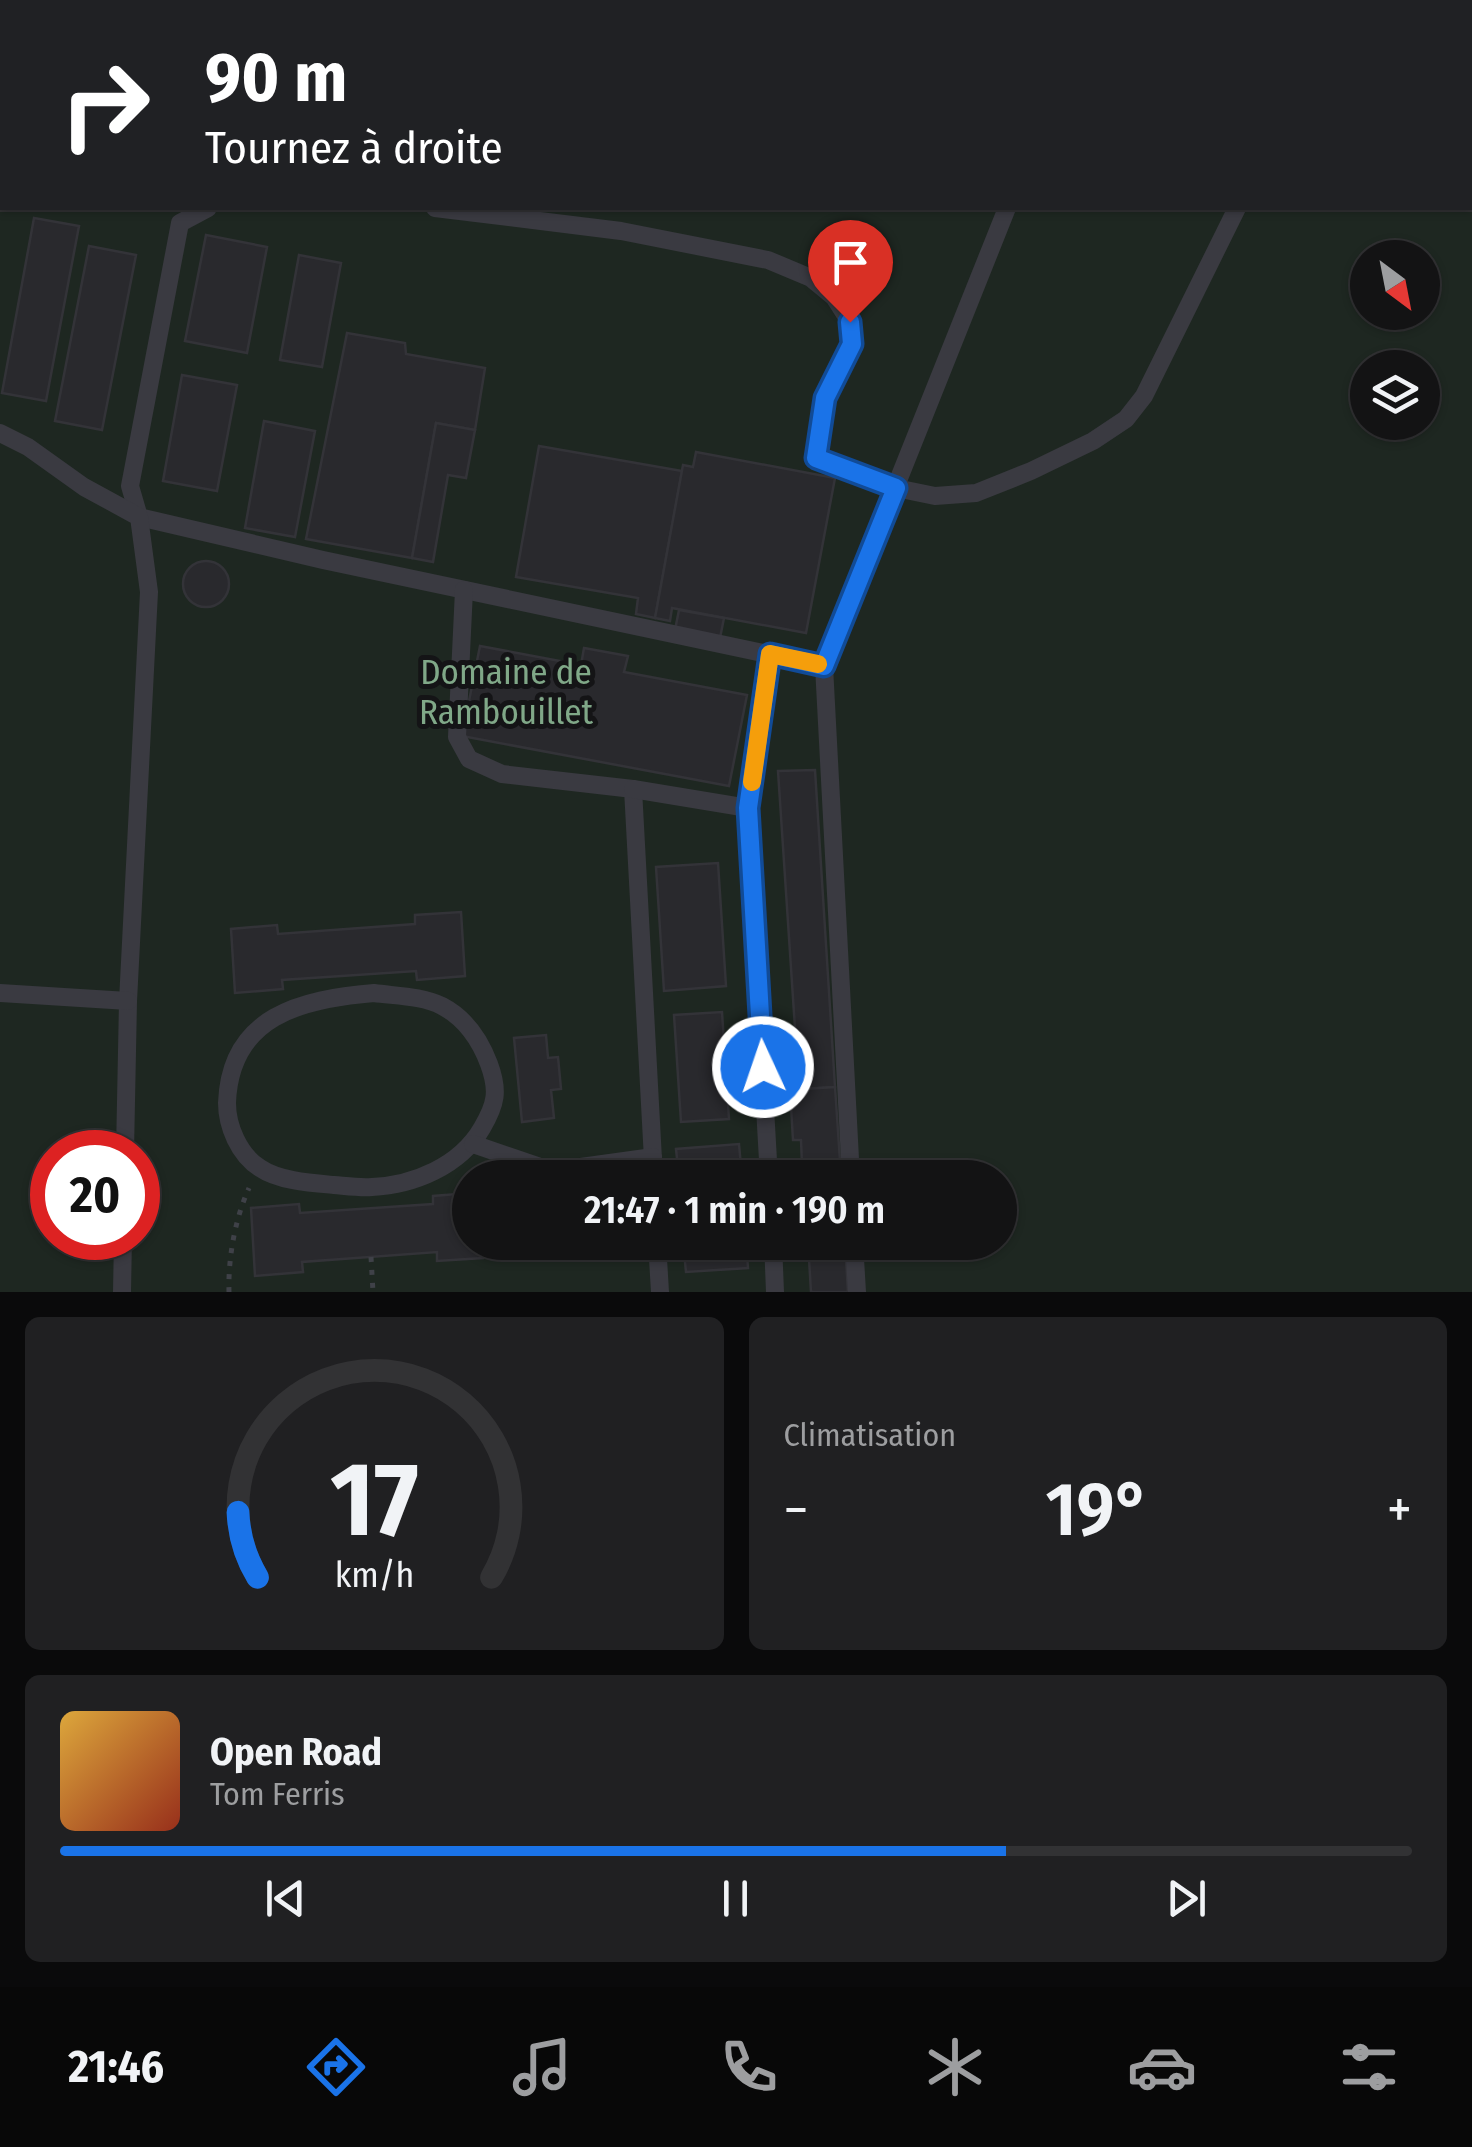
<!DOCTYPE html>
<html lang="fr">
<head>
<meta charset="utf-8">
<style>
	body { margin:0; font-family:"Fira Sans Condensed",sans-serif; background:#202022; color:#f1f3f6; height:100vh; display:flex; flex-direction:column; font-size:38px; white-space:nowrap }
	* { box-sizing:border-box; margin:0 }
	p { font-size:32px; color:#9d9ea0 }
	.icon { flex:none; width:55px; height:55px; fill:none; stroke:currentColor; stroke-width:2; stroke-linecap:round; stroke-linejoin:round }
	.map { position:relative; height:1292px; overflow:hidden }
	.details { display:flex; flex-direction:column; gap:25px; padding:25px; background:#0a0a0b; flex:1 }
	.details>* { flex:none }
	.hud { position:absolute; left:0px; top:0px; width:1472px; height:210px; box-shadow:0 2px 8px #0004,0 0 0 2px #323234; background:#202124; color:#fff; overflow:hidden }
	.needle { width:65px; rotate:148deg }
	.tools { position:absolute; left:1350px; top:240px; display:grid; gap:20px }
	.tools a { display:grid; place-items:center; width:90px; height:90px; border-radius:50%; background:#131314; box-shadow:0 2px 8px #0004,0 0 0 2px #323234; font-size:50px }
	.speed { position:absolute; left:30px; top:1130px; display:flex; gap:20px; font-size:50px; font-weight:700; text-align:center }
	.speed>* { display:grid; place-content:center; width:130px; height:130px; border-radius:50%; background:#131314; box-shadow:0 2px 8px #0004,0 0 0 2px #323234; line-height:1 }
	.speed .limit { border:15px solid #d22; background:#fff; color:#111 }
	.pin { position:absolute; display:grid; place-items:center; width:85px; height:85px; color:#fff; margin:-102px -42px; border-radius:50% 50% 50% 0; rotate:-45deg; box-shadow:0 0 10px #0007 }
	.pin .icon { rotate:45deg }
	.me { position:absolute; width:110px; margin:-55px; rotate:357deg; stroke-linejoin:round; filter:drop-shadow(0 0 8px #0008) }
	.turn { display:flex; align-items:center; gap:35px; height:210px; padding:0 40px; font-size:45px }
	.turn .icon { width:130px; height:130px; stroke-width:2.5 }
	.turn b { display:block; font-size:70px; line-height:85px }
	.big { font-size:75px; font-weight:600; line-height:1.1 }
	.details .tile { flex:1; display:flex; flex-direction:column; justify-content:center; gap:15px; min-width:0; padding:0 35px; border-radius:15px; background:#202022 }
	.details .dial { align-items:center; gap:0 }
	.dial svg { height:260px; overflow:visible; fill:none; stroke:#323234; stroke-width:7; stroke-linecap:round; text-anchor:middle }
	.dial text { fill:#f1f3f6; stroke:none }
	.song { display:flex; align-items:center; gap:30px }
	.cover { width:120px; height:120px; border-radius:15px; background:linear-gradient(135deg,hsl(40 70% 55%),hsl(10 70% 35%)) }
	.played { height:10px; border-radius:5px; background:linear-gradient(90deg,#1a73e8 70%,#323234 70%) }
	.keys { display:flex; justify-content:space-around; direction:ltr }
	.heat { display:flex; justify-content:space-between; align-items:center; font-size:55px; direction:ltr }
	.details .tiles { flex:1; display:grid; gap:25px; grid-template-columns:1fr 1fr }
	.tile:last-child { grid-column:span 2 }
	.trip { position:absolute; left:452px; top:1160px; width:565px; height:100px; border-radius:50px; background:#131314; box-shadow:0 2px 8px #0004,0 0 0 2px #323234; font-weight:600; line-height:100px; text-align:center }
	.tab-bar { display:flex; height:160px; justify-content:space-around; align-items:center; background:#080808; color:#9d9ea0 }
	.tab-bar .icon { width:70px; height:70px }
	.tab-bar .current { color:#1a73e8 }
	.tab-bar b { font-size:45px; color:#f1f3f6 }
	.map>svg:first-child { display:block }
	.green { fill:#1e2721; fill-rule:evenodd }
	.building { fill:#29292d; stroke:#333338; stroke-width:2.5 }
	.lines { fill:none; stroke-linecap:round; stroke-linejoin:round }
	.path { stroke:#3f4148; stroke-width:5; stroke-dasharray:5 8; stroke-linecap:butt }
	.lane { stroke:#3a3a41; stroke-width:18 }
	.route-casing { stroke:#114b97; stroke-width:25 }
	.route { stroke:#1a73e8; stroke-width:18 }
	.slow { stroke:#f59e0b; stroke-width:18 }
	.labels { text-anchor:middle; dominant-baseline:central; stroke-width:10; stroke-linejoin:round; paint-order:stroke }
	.park-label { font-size:35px; fill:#80a888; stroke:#141416 }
</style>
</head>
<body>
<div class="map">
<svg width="1472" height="1292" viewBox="0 0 1472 1292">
	<rect width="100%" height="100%" fill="#19191b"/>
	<path class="green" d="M0,0H1472V1292H0ZM2,2H1470V208H2ZM1368,258H1422V312H1368ZM1368,368H1422V422H1368ZM52,1152H138V1238H52ZM470,1178H1000V1242H470Z"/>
	<g class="building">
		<path d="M34,218L79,226L46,401L2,393Z"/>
		<path d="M206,235L267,247L247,353L185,341Z"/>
		<path d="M89,246L136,255L102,430L55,421Z"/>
		<path d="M299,255L341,263L322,367L280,360Z"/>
		<path d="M347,333L405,343L406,354L485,368L475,430L436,423L412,558L306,539Z"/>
		<path d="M182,375L237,385L217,491L163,481Z"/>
		<path d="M264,421L315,431L295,537L245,528Z"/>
		<path d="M436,423L475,430L466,478L448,475L433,562L412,558Z"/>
		<path d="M539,446L682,471L655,618L636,614L638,598L516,577Z"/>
		<path d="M696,452L835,478L806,633L672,608L670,621L655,618L683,465L693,467Z"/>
		<circle cx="206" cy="584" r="23"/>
		<path d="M679,610L724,618L720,638L675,630Z"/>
		<path d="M480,646L581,665L584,648L628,656L624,672L747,695L729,786L462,736Z"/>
		<path d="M815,770L835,1087L799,1089L778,771Z"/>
		<path d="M718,863L726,986L664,991L656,867Z"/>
		<path d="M461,912L465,976L417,980L416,971L282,980L283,989L235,993L231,929L277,925L278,934L415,924V915Z"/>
		<path d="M722,1012L729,1119L681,1122L674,1015Z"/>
		<path d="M546,1035L548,1058L558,1057L561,1089L551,1090L554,1118L522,1122L514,1038Z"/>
		<path d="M835,1087L840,1161L802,1165L801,1140H793L790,1090Z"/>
		<path d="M739,1144L742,1178H679L676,1149Z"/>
		<path d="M840,1161L841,1178H803L802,1165Z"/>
		<path d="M470,1193V1242H482L483,1258L437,1261V1252L302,1262L303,1272L255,1276L251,1208L299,1204L300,1213L433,1204V1196Z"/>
		<path d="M683,1242H746L748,1268L686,1272Z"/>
		<path d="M808,1242H845L848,1292H811Z"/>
	</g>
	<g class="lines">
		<g class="path">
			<path d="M371,1257L373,1292"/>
			<path d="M229,1292C228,1258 235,1219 249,1188"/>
		</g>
		<g class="lane">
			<path d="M1089,2L1090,0"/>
			<path d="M1339,2L1340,0"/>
			<path d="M208,208L180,223L130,486L139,517L323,560L824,666"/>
			<path d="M435,208L621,231L768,260L811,278L834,297L850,322L852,344L825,397L816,458L896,488L935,496L976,493L1031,471L1093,441L1126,419L1144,396L1237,208"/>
			<path d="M0,433L28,447L84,487L139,517L149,592L128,1001L125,1152"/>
			<path d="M464,590L457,737L469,759L502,774L633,789L654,1178"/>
			<path d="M633,789L748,808"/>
			<path d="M0,993L128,1001"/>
			<path d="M374,993C396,996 423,996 442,1006C465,1018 480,1040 489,1064C499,1091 496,1104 482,1128C460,1166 414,1185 372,1187C360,1188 346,1186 334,1185C311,1183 279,1181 260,1168C239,1155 227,1126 227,1103C230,1016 301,999 374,993Z"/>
			<path d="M473,1144L552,1171L653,1157"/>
			<path d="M769,1178L748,808L770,654"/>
			<path d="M851,1178L824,666L1007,208"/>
			<path d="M657,1242L660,1292"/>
			<path d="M773,1242L775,1292"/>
			<path d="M854,1242L857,1292"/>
			<path d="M122,1292L123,1238"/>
		</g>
	</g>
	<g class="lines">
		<g class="route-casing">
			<path id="route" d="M763,1067L748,808L770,654L824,666L896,488L816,458L825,398L852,344L850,322"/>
		</g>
		<use href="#route" class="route"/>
		<path class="slow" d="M752,782L770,654L818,664"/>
	</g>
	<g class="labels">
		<g class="park-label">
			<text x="506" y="672">Domaine de<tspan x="506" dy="40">Rambouillet</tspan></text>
		</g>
	</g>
</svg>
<div class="tools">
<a><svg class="needle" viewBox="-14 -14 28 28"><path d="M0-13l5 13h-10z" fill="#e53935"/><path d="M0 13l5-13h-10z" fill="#9d9ea0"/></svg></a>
<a><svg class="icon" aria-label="layers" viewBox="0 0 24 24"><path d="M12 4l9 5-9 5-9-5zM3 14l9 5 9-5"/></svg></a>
</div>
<div class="speed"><div class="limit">20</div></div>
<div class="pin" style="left:850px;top:322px;background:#d93025"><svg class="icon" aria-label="arrive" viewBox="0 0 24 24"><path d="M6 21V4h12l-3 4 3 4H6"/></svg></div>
<svg class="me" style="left:763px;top:1067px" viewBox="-20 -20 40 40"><circle r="17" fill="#1a73e8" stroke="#fff" stroke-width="3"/><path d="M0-11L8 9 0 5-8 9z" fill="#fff"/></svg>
<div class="trip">21:47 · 1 min · 190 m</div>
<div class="hud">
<div class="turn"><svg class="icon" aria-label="right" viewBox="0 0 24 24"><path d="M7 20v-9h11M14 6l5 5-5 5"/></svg><div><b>90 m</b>Tournez à droite</div></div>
</div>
</div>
<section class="details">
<div class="tiles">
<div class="tile dial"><svg viewBox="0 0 100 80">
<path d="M14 69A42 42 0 1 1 86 69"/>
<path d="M14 69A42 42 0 0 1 8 49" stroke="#1a73e8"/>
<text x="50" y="56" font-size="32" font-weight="700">17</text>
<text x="50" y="72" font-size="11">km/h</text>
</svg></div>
<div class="tile"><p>Climatisation</p>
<div class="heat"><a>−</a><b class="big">19°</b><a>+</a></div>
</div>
<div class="tile">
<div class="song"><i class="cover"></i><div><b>Open Road</b><p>Tom Ferris</p></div></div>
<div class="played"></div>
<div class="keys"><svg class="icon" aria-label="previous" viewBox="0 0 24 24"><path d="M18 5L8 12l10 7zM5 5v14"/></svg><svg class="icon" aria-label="pause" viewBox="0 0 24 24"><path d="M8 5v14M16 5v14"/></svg><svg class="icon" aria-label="next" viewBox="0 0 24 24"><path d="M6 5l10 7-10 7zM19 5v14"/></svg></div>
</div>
</div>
</section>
<nav class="tab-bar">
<b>21:46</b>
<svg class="icon current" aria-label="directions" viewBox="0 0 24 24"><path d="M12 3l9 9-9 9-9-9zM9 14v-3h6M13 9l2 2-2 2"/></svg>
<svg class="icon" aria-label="music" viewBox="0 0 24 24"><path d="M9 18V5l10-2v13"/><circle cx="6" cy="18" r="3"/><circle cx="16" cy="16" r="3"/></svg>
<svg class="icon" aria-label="phone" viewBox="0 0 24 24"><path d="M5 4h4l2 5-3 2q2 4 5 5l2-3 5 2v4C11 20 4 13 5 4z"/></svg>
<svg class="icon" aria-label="climate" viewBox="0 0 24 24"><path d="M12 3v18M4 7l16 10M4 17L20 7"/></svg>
<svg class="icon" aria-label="car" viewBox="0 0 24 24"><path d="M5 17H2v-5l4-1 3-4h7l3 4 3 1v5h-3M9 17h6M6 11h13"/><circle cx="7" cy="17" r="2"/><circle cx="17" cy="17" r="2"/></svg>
<svg class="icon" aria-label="filters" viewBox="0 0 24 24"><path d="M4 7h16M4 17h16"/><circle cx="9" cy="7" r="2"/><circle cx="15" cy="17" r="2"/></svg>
</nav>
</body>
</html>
